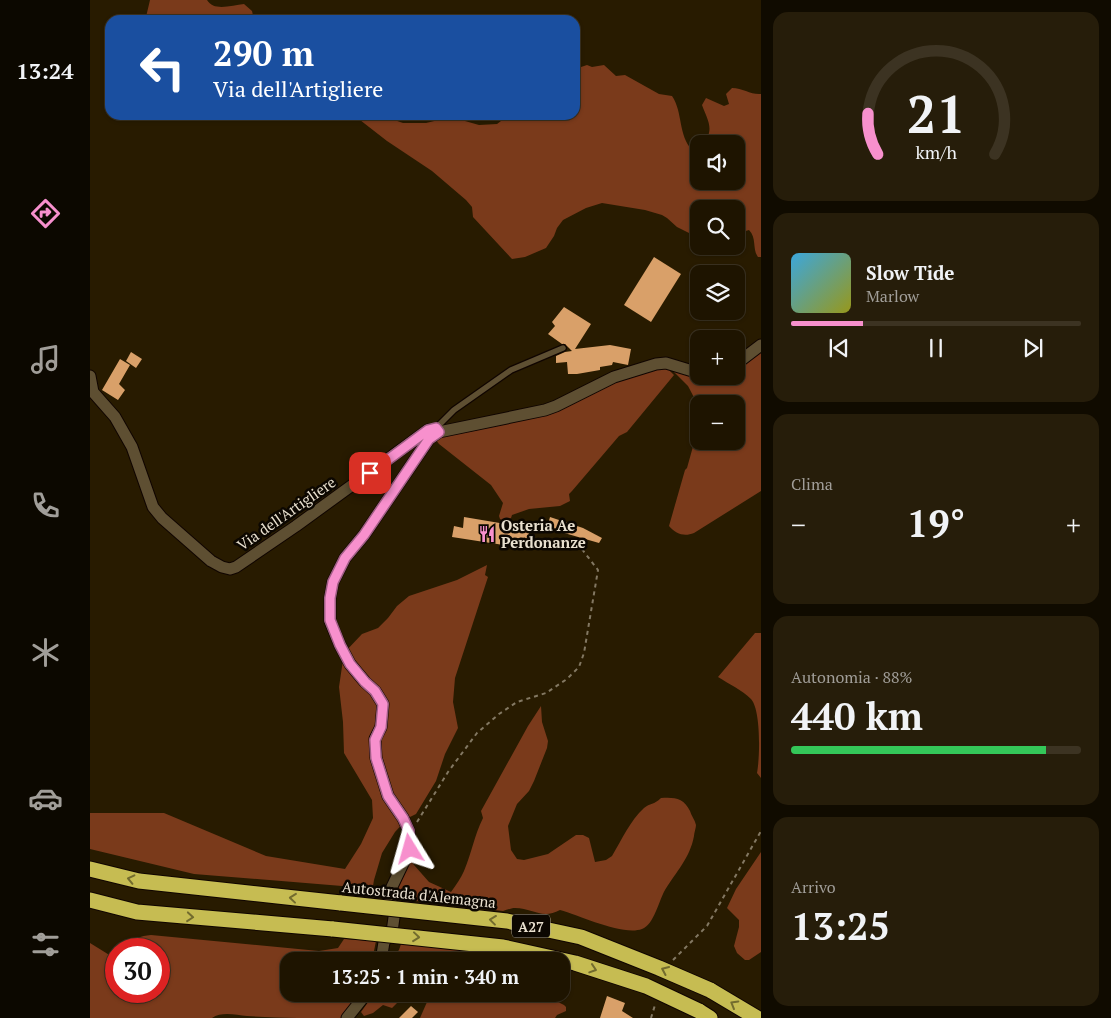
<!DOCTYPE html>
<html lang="it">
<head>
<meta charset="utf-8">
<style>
	body { margin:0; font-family:"PT Serif",serif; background:#261d0a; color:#f1f3f6; height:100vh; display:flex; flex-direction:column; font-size:19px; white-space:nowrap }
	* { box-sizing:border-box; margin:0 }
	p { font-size:16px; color:#a19e99 }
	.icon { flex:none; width:28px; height:28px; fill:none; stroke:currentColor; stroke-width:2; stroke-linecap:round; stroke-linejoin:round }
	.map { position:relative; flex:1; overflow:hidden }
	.panel { display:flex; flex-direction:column; gap:12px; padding:12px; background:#100b00; width:350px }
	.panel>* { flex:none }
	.guide { position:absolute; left:15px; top:15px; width:475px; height:105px; border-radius:15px; box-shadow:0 1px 4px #0004,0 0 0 1px #3c3322; background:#1a4fa0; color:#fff; overflow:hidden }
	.controls { position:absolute; left:600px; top:135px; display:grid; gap:10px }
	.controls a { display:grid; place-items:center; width:55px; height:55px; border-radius:10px; background:#1e1400; box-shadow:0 1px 4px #0004,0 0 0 1px #3c3322; font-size:25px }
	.speed { position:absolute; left:15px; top:938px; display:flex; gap:10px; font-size:25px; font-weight:700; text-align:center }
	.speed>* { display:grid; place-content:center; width:65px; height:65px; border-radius:50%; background:#1e1400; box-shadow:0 1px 4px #0004,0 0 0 1px #3c3322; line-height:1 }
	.speed .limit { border:8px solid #d22; background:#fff; color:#111 }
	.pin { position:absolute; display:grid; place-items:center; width:42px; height:42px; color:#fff; margin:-21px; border-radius:10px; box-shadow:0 2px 8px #0006 }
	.me { position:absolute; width:55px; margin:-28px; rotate:352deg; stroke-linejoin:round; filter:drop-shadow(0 0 4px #0008) }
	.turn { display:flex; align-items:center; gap:18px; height:105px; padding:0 25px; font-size:22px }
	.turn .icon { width:65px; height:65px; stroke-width:2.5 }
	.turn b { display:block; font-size:35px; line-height:42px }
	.big { font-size:38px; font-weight:600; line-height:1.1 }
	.panel .card { flex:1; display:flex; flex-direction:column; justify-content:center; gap:8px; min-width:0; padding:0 18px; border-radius:15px; background:#261d0a }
	.panel .dial { align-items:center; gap:0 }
	.dial svg { height:130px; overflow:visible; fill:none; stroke:#3c3322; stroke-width:7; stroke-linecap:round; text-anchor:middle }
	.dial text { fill:#f1f3f6; stroke:none }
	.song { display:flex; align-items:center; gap:15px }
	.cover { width:60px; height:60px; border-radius:8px; background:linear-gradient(135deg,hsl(200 70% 55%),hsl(60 70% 35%)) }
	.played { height:5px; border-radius:2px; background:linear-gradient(90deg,#f790cd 25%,#3c3322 25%) }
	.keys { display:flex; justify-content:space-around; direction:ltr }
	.heat { display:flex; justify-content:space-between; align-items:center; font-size:28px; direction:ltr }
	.charge { height:8px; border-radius:4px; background:linear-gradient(90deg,#34c759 88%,#3c3322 0) }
	.trip { position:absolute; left:190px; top:952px; width:290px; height:50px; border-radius:15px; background:#1e1400; box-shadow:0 1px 4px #0004,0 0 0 1px #3c3322; font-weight:600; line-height:50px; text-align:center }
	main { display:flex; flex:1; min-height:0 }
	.tab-bar { display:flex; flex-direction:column; width:90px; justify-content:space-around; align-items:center; background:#0c0800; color:#a19e99 }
	.tab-bar .icon { width:35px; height:35px }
	.tab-bar .selected { color:#f790cd }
	.tab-bar b { font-size:22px; color:#f1f3f6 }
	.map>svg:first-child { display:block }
	.forest { fill:#7a3a1b }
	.building { fill:#d9a069 }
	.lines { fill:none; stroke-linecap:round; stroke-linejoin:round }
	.lane-casing { stroke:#100500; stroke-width:8 }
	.street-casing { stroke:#100500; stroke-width:13 }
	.highway-casing { stroke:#100500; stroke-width:17 }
	.path { stroke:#837862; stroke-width:2; stroke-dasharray:4 4; stroke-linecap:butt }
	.lane { stroke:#5e4f32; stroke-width:5.5 }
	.street { stroke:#5e4f32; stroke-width:11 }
	.highway { stroke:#c6bc52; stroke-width:15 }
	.highway-bridge-casing { stroke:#100500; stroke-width:17; stroke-linecap:butt }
	.highway-bridge { stroke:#c6bc52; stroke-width:15 }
	.oneway { stroke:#726b2e }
	.route-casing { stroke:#a15e85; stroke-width:12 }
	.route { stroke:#f790cd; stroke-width:9 }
	.labels { text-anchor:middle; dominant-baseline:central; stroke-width:5; stroke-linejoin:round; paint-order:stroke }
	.shield { fill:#0c0701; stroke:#a79f91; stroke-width:1 }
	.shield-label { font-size:14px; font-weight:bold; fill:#e9e0cf }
	.street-label { font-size:15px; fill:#e9e0cf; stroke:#0c0701 }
	.poi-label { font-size:15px; font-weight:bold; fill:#e9e0cf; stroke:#0c0701; text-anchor:start }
</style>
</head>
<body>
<main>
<nav class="tab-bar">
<b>13:24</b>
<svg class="icon selected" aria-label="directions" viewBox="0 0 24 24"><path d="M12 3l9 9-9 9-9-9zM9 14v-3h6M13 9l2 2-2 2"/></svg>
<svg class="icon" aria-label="music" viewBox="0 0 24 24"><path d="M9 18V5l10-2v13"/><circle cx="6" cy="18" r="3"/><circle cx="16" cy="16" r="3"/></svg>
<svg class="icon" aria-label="phone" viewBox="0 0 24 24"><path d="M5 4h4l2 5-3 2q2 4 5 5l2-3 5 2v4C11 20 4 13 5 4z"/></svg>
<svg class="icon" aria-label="climate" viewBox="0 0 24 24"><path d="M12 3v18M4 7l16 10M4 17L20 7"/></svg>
<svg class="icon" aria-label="car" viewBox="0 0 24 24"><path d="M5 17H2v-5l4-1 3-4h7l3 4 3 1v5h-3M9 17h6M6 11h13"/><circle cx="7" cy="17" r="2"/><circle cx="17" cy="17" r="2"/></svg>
<svg class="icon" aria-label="filters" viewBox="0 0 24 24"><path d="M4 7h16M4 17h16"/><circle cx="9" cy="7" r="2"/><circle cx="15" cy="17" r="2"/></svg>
</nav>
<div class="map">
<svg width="671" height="1018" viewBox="0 0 671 1018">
	<rect width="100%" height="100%" fill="#281b00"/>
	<g class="forest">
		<path d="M60,0H117C124,12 142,5 154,4L162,11L164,20H54L56,17Z"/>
		<path d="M497,65L502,67L514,65L526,76L535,75L569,94L582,96C593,112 588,135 602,150L609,147V181H646V144H612C626,131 617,119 612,105L616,98L634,106L639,104L636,94L642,88C653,88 661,95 671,94V257H668C662,249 667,238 659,230L646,234V209H609V238L587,227L577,218L572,215L555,210L512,203L496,208L473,220L467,228L464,236L456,248L435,257L422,259L383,217L382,207L376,200L342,171L297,141L270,120L266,115H290L313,123H336L361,117L389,125L407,124L419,115H485V69Z"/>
		<path d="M671,349V491L604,533C594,537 586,534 579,526L595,470L597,468L609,425V441H646V404H609V407L598,386L582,370L609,376H646V370L659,361Z"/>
		<path d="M575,366L584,375L537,432L529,436L482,491L479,494L480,501L470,506L439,509L422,515L421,518L414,521L410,519L409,516L413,503L401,485L349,444L346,440L355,434L411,420Z"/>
		<path d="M397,565L395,575L398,577L365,678L363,702L368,728L355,754L346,781L326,814L318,818L305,832L292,853L284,880L282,892L252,886L104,874L0,849V813H74L176,856L255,869L271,844L283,818L282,800L254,753L253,722L249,687L254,653L272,634L288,628L298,618L307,606L319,596L367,580Z"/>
		<path d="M665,633H671V778L667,773C670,757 671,710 661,699C652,690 639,684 628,677Z"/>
		<path d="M451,706L452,722L458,741L457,748L444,781L439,791L427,804L418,826L421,850L427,859L434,860L458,854L486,835H493L499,838L505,862L516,860L522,856C532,839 540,821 554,808C560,803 564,805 571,798C584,797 594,798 600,811C601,815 605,820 606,825C606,828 604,833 604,836C600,858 586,872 575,890C569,900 564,925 552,929C533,936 491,916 470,910C452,920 443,908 425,908C421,908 417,910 413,911L311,899L306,889L317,857L339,882L361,892C366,885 371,878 374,871C382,852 384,836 393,818L391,811L438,726Z"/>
		<path d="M671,852V952L659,960H655L647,953L644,946L649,927V920L637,908L646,889Z"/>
		<path d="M61,935L229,951L248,948L254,939L286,941L282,961H199V994H268L252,1018C220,1018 188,1018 157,1016C146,1015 132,1011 122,1018H0V943L21,956L26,962V991H69V949H41C43,938 50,936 61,935Z"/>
		<path d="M311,944L388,952L389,961H299L309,950Z"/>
		<path d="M284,994H313L307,1003L302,1008L293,1005L283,1013L274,1016L271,1012Z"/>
		<path d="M334,994H452L474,1005L476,1007V1011L467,1015L465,1018H330L337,1002Z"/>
	</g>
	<g class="building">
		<path d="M564,257L591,274L561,322L534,305Z"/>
		<path d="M474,307L501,324L485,349L520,345L541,349L538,365L523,362L522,365L510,367V370L487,374H478L477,362L466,363V356L475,352L482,351L475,344H472L458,334L465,326L462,322Z"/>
		<path d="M41,352L52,359L46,368L36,361Z"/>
		<path d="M30,359L40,365L29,384L35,390L28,400L12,390Z"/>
		<path d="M374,517L428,526V529L439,532L438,542L427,540L426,547L362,537L364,526L373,528Z"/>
		<path d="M460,517L493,528L512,538L509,543L457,528Z"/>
		<path d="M517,996L535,1003L532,1011L543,1018H510Z"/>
		<path d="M321,1006L328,1012L322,1018H309Z"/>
	</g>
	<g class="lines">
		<g class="lane-casing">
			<path id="lane" d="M346,428L364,410L421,370L473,348"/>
		</g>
		<g class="street-casing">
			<g id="street">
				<path d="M646,364L671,345"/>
				<path d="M0,376L3,392L25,417L42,447L63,507L72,518L121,561L132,567L140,569L146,567L206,526L338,430L346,429"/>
				<path d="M291,961L294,942L302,932L305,910L299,898V893L320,849L319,831L313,818L298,796L286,758L285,739L291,727L293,704L285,691L275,682L260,664L250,645L240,621V598L243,582L255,558L274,535L339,439L349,432L455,410L466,406L524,377L566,364L576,363L609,373"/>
				<path d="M257,1018L276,994"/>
			</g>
		</g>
		<g class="highway-casing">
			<g id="highway">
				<path d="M0,869L49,881L251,903"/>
				<path d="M0,900L47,912L243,929"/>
				<path d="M620,990L667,1018"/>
				<path d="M609,1011L620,1018"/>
			</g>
		</g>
		<g class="path">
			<path d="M327,822L358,772L387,733L409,714L427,702L456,693L477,679L489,667L494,653L508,570L491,548"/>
			<path d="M583,960L617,926L671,831"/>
			<path d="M561,1018L565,1005"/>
		</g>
		<use href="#lane" class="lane"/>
		<use href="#street" class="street"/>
		<use href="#highway" class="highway"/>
		<g class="highway-bridge-casing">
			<g id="highway-bridge">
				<path d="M251,903L417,921L491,937L569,968L620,990"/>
				<path d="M243,929L413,947L485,963L556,986L609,1011"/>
			</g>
		</g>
		<use href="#highway-bridge" class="highway-bridge"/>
	</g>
	<defs><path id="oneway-chevron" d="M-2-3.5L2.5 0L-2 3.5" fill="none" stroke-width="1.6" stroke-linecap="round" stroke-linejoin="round" transform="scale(1.25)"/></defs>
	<g class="oneway">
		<use href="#oneway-chevron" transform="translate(41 879) rotate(-167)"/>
		<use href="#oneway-chevron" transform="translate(203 898) rotate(-174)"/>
		<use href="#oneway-chevron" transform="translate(100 917) rotate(5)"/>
		<use href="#oneway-chevron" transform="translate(403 920) rotate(-173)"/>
		<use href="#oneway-chevron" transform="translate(326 937) rotate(6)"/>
		<use href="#oneway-chevron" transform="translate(503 969) rotate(18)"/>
		<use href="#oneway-chevron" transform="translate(575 970) rotate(-156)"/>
		<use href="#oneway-chevron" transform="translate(644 1004) rotate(-150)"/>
	</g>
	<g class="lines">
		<g class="route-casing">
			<path id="route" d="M280,473L338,430L346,428L349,432L339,439L274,535L255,558L243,582L240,598V620L250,645L260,664L275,682L285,691L293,704L291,727L285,740L286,758L298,796L313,818L319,831L320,849"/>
		</g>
		<use href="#route" class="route"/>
	</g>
	<defs>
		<g id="restaurant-bare" transform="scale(1.35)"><path d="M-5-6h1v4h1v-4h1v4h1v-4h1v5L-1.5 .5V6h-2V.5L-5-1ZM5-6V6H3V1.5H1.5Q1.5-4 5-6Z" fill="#f790cd" stroke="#0c0701" stroke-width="2.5" paint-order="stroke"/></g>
	</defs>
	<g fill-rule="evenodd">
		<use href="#restaurant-bare" x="397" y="534"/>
	</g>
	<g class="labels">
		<rect class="shield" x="422" y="914.5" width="38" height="23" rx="4"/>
		<g class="shield-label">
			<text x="441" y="926">A27</text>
		</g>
		<g class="street-label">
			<text transform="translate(196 513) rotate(-35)">Via dell'Artigliere</text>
			<text transform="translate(329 894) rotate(6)">Autostrada d'Alemagna</text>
		</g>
		<g class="poi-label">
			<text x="411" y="525">Osteria Ae<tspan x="411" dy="17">Perdonanze</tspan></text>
		</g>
	</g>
</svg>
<div class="controls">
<a><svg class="icon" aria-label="sound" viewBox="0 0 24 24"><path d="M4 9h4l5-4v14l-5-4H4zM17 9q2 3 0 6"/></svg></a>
<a><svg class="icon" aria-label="search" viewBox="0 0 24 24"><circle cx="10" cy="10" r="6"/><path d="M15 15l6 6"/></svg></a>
<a><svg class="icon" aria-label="layers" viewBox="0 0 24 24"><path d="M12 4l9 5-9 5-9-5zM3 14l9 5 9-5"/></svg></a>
<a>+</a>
<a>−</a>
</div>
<div class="speed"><div class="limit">30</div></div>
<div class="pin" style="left:280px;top:473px;background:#d93025"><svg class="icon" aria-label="arrive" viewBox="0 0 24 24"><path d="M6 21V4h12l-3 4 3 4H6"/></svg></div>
<svg class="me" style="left:320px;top:849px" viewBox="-20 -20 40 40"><path d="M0-17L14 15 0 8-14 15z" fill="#f790cd" stroke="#fff" stroke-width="4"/></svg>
<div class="trip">13:25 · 1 min · 340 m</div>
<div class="guide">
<div class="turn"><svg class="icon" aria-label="left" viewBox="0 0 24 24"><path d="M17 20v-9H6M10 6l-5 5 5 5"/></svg><div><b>290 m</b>Via dell'Artigliere</div></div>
</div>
</div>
<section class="panel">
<div class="card dial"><svg viewBox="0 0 100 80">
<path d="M14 69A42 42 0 1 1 86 69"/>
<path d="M14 69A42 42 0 0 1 8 44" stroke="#f790cd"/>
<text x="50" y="56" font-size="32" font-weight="700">21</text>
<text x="50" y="72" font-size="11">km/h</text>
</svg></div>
<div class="card">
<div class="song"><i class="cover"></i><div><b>Slow Tide</b><p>Marlow</p></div></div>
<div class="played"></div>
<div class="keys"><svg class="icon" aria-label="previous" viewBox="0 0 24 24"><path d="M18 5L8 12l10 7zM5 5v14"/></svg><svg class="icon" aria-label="pause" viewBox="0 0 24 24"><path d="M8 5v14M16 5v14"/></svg><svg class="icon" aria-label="next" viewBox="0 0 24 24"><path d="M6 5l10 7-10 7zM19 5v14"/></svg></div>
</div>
<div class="card"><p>Clima</p>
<div class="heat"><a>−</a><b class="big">19°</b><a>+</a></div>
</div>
<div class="card"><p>Autonomia · 88%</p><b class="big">440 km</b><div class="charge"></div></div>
<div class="card"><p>Arrivo</p><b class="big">13:25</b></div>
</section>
</main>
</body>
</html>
